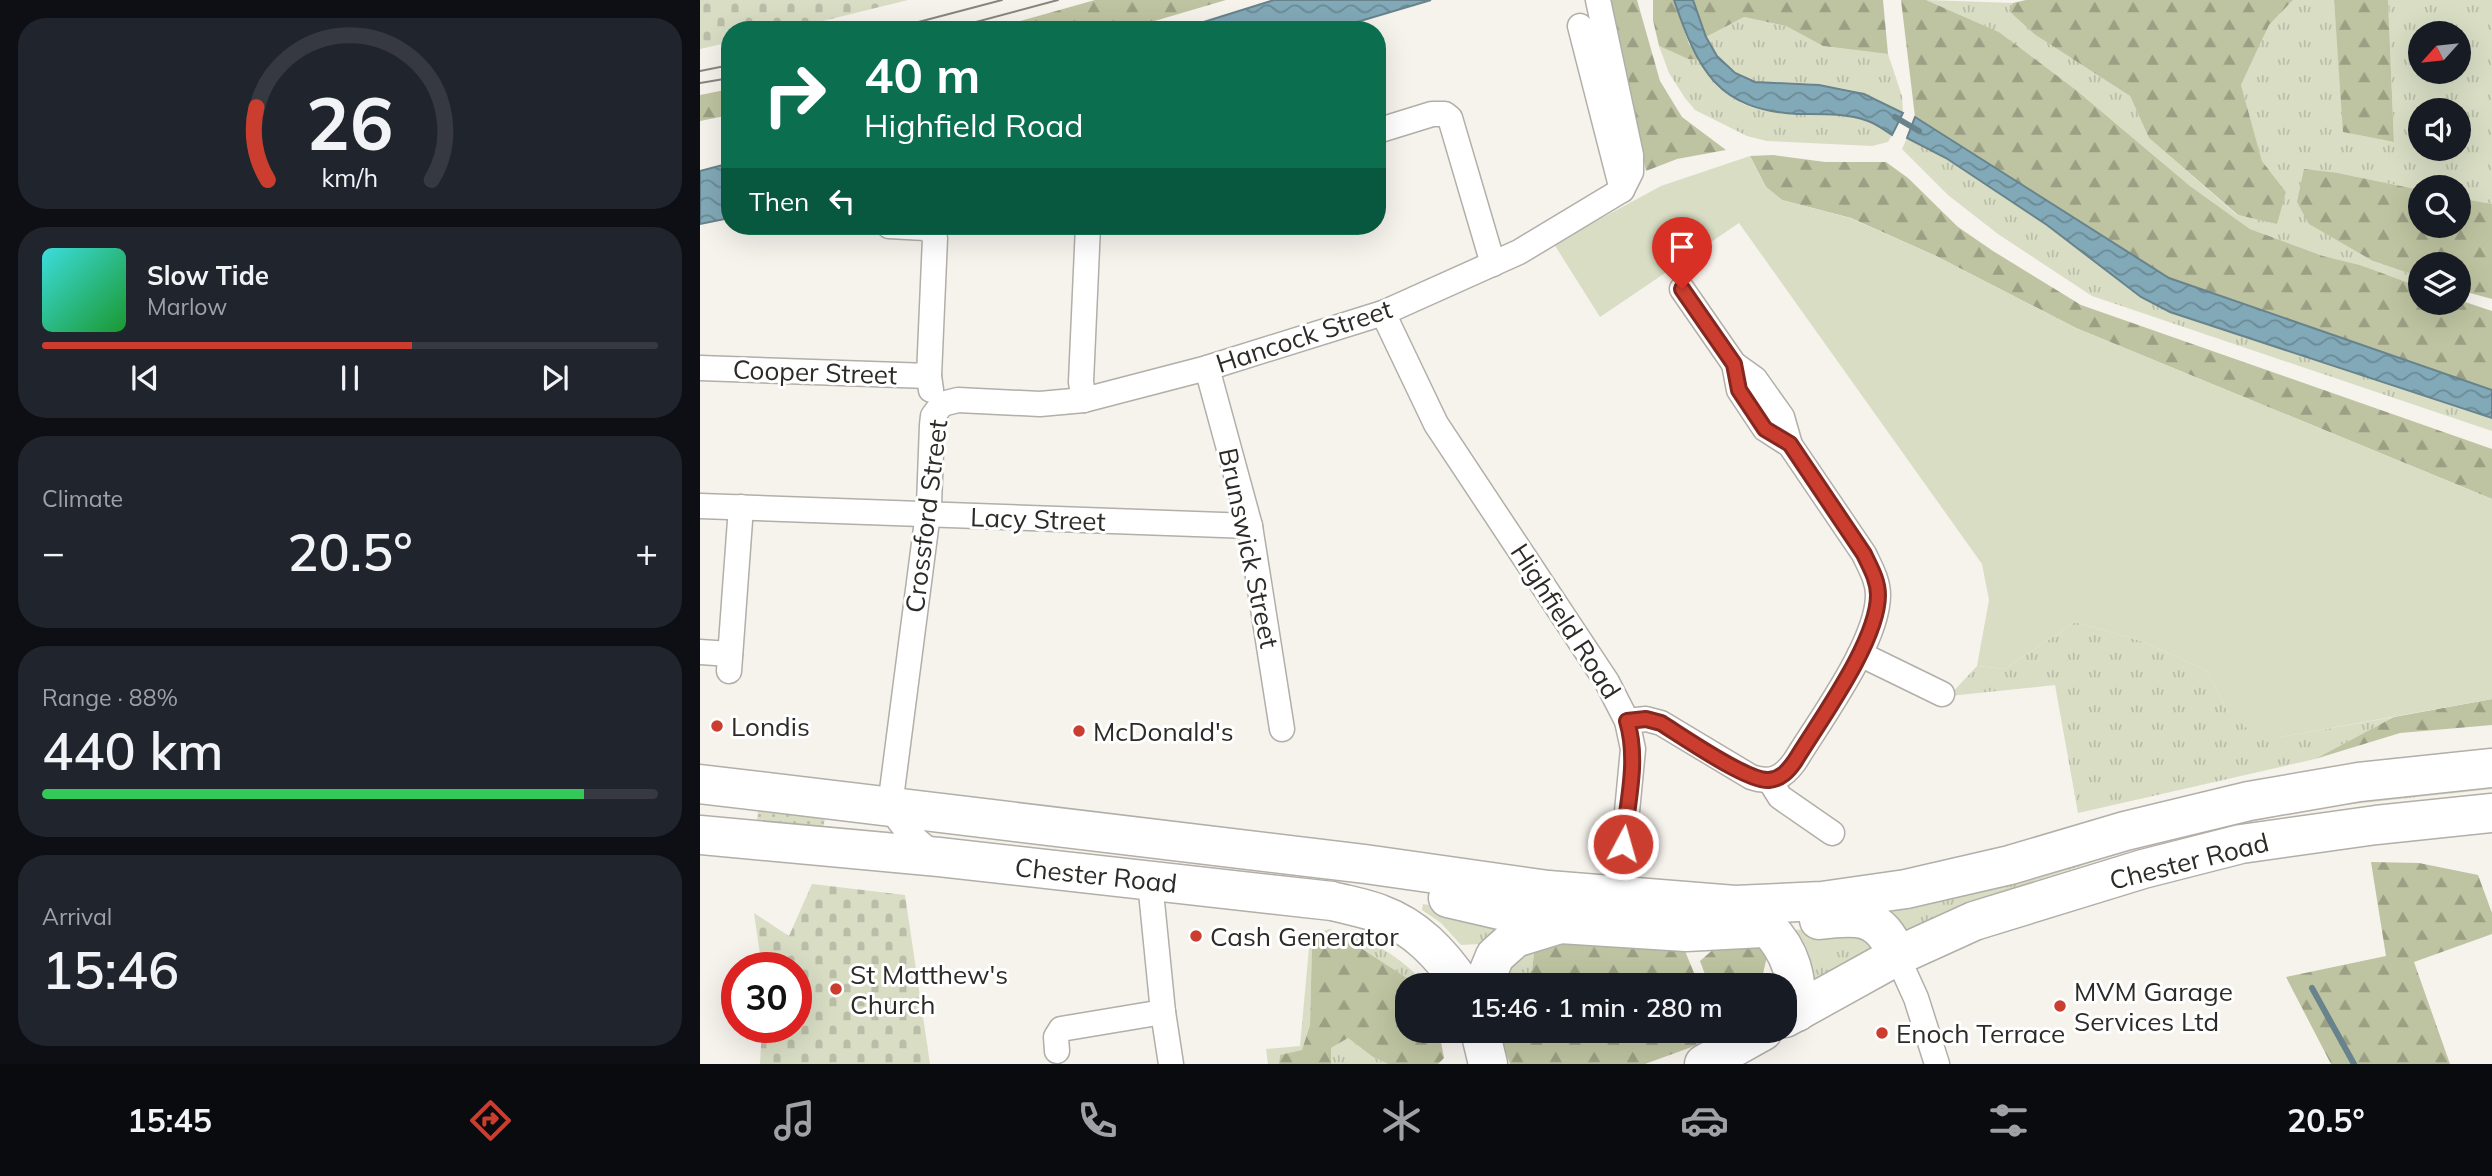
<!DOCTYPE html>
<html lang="en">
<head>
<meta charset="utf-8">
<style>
	body { margin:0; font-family:Mulish,sans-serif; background:#20242c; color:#f1f3f6; height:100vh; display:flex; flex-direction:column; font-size:26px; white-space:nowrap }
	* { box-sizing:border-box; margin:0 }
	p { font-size:23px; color:#9ea1a6 }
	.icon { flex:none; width:38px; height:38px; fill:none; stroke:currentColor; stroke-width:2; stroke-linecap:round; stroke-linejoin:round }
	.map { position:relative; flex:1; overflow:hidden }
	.drawer { display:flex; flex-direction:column; gap:18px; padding:18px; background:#0d0f14; width:700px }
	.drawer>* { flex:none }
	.guide { position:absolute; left:21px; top:21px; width:665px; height:214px; border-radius:28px; box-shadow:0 7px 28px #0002; background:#0b6e4f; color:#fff; overflow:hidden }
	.needle { width:46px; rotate:243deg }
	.buttons { position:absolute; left:1708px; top:21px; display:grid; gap:14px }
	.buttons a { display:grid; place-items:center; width:63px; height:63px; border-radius:50%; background:#171b24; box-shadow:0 7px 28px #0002; font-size:35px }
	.speed { position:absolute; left:21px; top:952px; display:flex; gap:14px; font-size:35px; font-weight:700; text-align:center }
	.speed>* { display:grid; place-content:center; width:91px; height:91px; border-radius:50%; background:#171b24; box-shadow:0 7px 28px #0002; line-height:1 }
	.speed .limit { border:10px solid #d22; background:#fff; color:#111 }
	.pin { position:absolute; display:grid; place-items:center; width:60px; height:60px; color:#fff; margin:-72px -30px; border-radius:50% 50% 50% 0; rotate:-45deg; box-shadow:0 0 7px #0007 }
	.pin .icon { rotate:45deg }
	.me { position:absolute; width:77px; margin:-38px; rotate:6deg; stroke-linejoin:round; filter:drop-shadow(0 0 5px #0008) }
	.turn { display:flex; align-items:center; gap:24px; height:147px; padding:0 28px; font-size:32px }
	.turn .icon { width:91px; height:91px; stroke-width:2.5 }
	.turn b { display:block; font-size:49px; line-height:60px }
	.then { display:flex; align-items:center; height:66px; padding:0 28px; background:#0003; gap:14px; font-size:26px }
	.big { font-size:52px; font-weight:600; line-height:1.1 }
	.drawer .card { flex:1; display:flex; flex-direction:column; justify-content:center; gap:10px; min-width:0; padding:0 24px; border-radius:28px; background:#20242c }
	.drawer .dial { align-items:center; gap:0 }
	.dial svg { height:182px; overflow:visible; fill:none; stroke:#363941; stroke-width:7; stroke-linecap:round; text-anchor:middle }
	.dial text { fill:#f1f3f6; stroke:none }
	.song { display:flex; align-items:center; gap:21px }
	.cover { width:84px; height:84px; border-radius:10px; background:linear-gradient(135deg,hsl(180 70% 55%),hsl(130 70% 35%)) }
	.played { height:7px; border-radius:4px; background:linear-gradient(90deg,#cb3e2f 60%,#363941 60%) }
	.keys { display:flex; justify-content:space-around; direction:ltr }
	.heat { display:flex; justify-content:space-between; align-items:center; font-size:38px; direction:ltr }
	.charge { height:10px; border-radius:5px; background:linear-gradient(90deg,#34c759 88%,#363941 0) }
	.trip { position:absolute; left:695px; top:973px; width:402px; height:70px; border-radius:28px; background:#171b24; box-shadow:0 7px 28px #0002; font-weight:600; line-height:70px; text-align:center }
	.menu { display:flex; height:112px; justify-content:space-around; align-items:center; background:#090b0e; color:#9ea1a6 }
	.menu .icon { width:49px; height:49px }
	.menu .current { color:#cb3e2f }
	.menu b { font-size:32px; color:#f1f3f6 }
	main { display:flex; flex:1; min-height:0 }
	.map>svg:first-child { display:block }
	.grass { fill:url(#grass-tufts); fill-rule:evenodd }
	.forest { fill:url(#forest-firs) }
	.cemetery { fill:url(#cemetery-stones) }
	.park { fill:#d8ddc4 }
	.garden { fill:url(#garden-dots) }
	.water { fill:url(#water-waves); stroke:#68838c; stroke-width:2 }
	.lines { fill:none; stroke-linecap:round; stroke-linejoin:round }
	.stream { stroke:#68838c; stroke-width:6 }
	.street-casing { stroke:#b2aea8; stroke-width:27 }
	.highway-casing { stroke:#b2aea8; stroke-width:41 }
	.street { stroke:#fff; stroke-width:24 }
	.highway { stroke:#fff; stroke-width:38 }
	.tram { stroke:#878580; stroke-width:2 }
	.route-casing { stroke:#84281f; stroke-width:18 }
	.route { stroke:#cb3e2f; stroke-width:12 }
	.poi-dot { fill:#cb3e2f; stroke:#fff; stroke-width:2.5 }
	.labels { text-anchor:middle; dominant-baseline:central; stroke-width:6; stroke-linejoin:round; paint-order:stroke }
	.street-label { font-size:26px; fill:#2c2b28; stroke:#fff }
	.poi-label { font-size:26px; fill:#2c2b28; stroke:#fff; text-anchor:start }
</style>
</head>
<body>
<main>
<section class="drawer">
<div class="card dial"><svg viewBox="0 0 100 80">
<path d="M14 69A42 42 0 1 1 86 69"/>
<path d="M14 69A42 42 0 0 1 9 37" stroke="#cb3e2f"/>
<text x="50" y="56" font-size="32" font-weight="700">26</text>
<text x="50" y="72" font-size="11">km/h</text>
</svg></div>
<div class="card">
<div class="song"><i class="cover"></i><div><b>Slow Tide</b><p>Marlow</p></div></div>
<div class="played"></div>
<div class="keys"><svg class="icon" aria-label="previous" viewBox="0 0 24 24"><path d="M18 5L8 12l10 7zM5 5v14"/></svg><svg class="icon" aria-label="pause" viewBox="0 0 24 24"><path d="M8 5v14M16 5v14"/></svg><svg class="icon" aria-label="next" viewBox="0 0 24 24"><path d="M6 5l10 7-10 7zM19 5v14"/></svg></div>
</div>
<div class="card"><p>Climate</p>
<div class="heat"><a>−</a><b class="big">20.5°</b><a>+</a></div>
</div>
<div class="card"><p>Range · 88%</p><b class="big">440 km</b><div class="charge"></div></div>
<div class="card"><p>Arrival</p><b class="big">15:46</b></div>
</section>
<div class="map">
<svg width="1792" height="1064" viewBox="0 0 1792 1064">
	<defs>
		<pattern id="grass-tufts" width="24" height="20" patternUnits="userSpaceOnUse" patternTransform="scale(1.75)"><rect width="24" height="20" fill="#d8ddc4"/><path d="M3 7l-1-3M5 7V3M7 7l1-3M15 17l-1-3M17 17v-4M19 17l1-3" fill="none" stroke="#babea8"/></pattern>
		<pattern id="forest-firs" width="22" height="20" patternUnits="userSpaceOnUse" patternTransform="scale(1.75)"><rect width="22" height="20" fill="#bec4a1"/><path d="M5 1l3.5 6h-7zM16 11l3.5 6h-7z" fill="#9b9f83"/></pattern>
		<pattern id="cemetery-stones" width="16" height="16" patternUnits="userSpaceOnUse" patternTransform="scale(1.75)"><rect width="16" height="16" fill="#d8ddc4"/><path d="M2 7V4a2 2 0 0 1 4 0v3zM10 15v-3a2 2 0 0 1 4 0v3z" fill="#babea8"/></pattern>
		<pattern id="garden-dots" width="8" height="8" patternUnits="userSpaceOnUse" patternTransform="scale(1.75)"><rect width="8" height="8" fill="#d8ddc4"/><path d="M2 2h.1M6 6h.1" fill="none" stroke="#babea8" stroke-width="1.8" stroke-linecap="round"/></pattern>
		<pattern id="water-waves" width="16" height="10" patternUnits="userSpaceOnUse" patternTransform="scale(1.75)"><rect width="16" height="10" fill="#82a9b7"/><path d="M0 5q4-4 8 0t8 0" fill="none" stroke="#6b8a95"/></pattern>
	</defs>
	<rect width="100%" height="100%" fill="#f6f2ec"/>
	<g class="grass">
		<path d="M1226,0L1313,3L1310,12L1334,34L1430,96L1449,138L1537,215L1576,223L1586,192L1562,161L1541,85L1569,25L1593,0H1634L1644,132L1694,142L1688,0H1792V204L1759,198V187H1720V190L1638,173L1673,261L1720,277V287L1660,265L1623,256L1550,229L1490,186L1376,90L1299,32ZM1720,33H1759V72H1720ZM1720,110H1759V149H1720Z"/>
		<path d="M1044,17L1086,26L1123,46L1188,54L1202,96L1203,113C1191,107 1178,98 1164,94C1151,89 1135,87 1122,85C1063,76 1043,100 1006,37Z"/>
		<path d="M959,46L988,59L1000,60C1009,73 1017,88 1031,97C1071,125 1125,104 1168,121C1177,125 1184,130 1192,135L1188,142L1172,146L1067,141L1047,136L995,110L985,98L969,73Z"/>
		<path d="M1207,138L1246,158L1347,225L1441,297L1470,312L1792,418V431L1392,296L1298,234L1248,195L1202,149Z"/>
		<path d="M1375,622L1441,641L1506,670L1528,712L1580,737L1694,717L1615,759L1378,813L1355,685L1249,696L1277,666L1305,669Z"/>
		<path d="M1792,783V789L1626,807L1500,832L1431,850L1337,880L1203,935L1187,913L1264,890L1551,815Z"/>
		<path d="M723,904L805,920L780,944L761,945L741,923L722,910Z"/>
		<path d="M1162,927L1183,943L1109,987L1093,930Z"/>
		<path d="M629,929C670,937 699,956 727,985H714L710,980L647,939L612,944L610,1025L602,1051L580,1055L579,1064H568L566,1049L600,1046L610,937Z"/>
		<path d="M836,939L832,970L818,985H794Z"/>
		<path d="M648,1038L673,1057L688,1064H631V1048Z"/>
	</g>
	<g class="forest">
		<path d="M395,0H526L424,30H289Z"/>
		<path d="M909,0H937L960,81L982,117L1026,150L977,159L946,171Z"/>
		<path d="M953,0H974L989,44L1000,60L988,59L959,46L953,20Z"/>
		<path d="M993,0H1183L1188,54L1123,46L1086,26L1044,17L1006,37Z"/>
		<path d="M1201,0H1226L1299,32L1376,90L1490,186L1550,229L1623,256L1660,265L1720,287V303H1759V300L1792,311V390L1469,278L1215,117Z"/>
		<path d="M1326,0H1593L1569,25L1541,85L1562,161L1586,192L1577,224L1538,215L1449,138L1430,96L1334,34L1309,11L1313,3Z"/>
		<path d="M1634,0H1688L1694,142L1643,132Z"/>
		<path d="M30,89V115L0,121V95Z"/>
		<path d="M1073,155L1125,162H1186L1208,178L1258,227L1293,251L1381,305L1792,449V499L1376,328L1236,256L1151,218L1082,200L1066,187L1050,156Z"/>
		<path d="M1604,169L1638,173L1720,190V226H1759V198L1792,204V299L1759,290V264H1720V277L1673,261L1609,224L1597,202Z"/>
		<path d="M1792,699V725L1700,733L1615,759L1694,717Z"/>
		<path d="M1671,862L1719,863L1778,875L1792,913V934L1714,962L1750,1064H1631L1586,977L1686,956Z"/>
		<path d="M622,936L647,939L710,980L714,985H707V1031H739L744,1058L738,1064H688L673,1057L648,1038L631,1048V1064H579L580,1055L602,1050L610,1025L612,944Z"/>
		<path d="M836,939H980L999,985H818L832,970Z"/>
		<path d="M1058,946L1067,957L1060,985H1009L1000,961L1016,947Z"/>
		<path d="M798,1031H1019V1037L945,1064H810Z"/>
	</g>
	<g class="cemetery">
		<path d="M0,0H208L86,30H30V42L0,49Z"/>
		<path d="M112,884L205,895L230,1064H60L62,1027H96V968H62L54,913L89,936Z"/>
	</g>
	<path class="park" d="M1050,156L1066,187L1082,200L1150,218L1236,256L1376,328L1792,499V699L1580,737L1558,738L1528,712L1506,670L1441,641L1375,622L1305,669L1277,666L1289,600L1282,564L1039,223L900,317L854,244L961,186Z"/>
	<path class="garden" d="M58,811L125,819L123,829L57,820Z"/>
	<g class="water">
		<path d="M574,0H731L630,30H478Z"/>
		<path d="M974,0H993L1006,37L1017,56L1035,73L1055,82L1119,85L1164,94L1203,113L1192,135C1184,130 1177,124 1168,121C1147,113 1121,114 1098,114C1017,110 998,70 974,0Z"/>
		<path d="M1215,117L1469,278L1792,390V418L1470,312L1441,297L1347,225L1246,158L1207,138Z"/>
		<path d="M30,163V218L0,224V171Z"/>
	</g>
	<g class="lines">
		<g class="stream">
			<path d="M1195,117L1219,131"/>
			<path d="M1612,988L1654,1064"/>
		</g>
		<g class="street-casing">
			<g id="street">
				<path d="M880,26L922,190"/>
				<path d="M677,131L732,114H745L750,118L793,264"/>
				<path d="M189,226L225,228L230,230L235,238L229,376L231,390"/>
				<path d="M683,313L736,424L907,682L927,721L933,749L919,895"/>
				<path d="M1034,364L1039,390L1065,429L1090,445"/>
				<path d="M0,368L229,376"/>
				<path d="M507,368L550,526L582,729"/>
				<path d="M384,400L381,382L388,226"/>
				<path d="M242,404L258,400L340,404L384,400L507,368L683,313L819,252L922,190L931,172V155L898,0"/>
				<path d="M0,506L550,526"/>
				<path d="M0,652L30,654"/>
				<path d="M1160,654L1242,694"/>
				<path d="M29,671L41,507"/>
				<path d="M927,721L946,719L961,723L1051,777C1071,784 1083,778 1095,761C1120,720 1178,642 1178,595C1178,580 1170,567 1164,554L1090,445L1082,417L1055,379L1034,364L982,289"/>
				<path d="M1070,781L1080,797L1132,833"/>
				<path d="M235,855C215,840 202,828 190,806L229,505L232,425L233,416L242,404"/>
				<path d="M450,882L463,1012L471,1064"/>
				<path d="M1197,956L1216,998L1237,1064"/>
				<path d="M357,1051L356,1037L361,1029L463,1012"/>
			</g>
		</g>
		<g class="highway-casing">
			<g id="highway">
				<path d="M0,784L665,864L848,890L1035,905L1122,901L1206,889L1310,865L1425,831L1549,801L1659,782L1792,768"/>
				<path d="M0,835L239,857L632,901C647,905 665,908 680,914C716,927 741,954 762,985"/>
				<path d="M748,898L860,924L986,932L1063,928"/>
				<path d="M1119,920C1159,915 1181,914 1197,956"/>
				<path d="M1067,927C1092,952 1097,978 1097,1012"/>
				<path d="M783,985L795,956L815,938L860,924"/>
				<path d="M1085,1018L1197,956L1274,921L1443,869L1541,844L1676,825L1792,813"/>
				<path d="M780,1031L788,1064"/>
				<path d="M1004,1064L1063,1031"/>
			</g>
		</g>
		<use href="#street" class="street"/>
		<use href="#highway" class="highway"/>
		<g class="tram">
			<path d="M188,30L302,0"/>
			<path d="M246,30L358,0"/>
			<path d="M0,71L30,65"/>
			<path d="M0,83L30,78"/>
		</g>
	</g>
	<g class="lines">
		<g class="route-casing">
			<path id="route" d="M923,844C927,804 939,761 927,721L946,719L961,723C982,736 1048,782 1069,780C1081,779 1088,771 1095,761C1120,720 1178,641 1178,595C1178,580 1170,567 1164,554L1090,444L1065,429L1039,390L1034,364L982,289"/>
		</g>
		<use href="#route" class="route"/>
	</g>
	<g class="poi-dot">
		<circle cx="17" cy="726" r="7"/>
		<circle cx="379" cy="731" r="7"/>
		<circle cx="496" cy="936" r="7"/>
		<circle cx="136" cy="989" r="7"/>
		<circle cx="1360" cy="1006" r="7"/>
		<circle cx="1182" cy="1033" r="7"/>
	</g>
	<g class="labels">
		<g class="street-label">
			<text transform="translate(604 336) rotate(-18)">Hancock Street</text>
			<text transform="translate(115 372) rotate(2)">Cooper Street</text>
			<text transform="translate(226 516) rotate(-83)">Crossford Street</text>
			<text transform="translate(338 519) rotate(2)">Lacy Street</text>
			<text transform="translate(549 548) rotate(78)">Brunswick Street</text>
			<text transform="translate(866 621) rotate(57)">Highfield Road</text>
			<text transform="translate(1489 861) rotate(-14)">Chester Road</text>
			<text transform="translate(396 875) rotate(6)">Chester Road</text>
		</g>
		<g class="poi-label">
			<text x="31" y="726">Londis</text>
			<text x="393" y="731">McDonald's</text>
			<text x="510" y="936">Cash Generator</text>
			<text x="150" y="974">St Matthew's<tspan x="150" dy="30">Church</tspan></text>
			<text x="1374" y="991">MVM Garage<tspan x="1374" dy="30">Services Ltd</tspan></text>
			<text x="1196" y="1033">Enoch Terrace</text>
		</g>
	</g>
</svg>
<div class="buttons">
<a><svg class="needle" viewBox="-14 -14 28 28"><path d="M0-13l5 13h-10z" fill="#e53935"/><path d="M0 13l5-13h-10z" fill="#9ea1a6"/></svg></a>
<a><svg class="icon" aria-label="sound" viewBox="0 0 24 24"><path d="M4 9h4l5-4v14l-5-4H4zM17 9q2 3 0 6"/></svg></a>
<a><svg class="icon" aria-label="search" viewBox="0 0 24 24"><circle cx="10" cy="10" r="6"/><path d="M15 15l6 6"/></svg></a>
<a><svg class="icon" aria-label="layers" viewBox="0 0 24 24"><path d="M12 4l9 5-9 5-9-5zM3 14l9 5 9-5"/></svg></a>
</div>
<div class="speed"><div class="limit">30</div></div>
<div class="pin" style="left:982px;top:289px;background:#d93025"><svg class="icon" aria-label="arrive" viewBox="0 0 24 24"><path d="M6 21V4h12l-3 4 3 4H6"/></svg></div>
<svg class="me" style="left:923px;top:844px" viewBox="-20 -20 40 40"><circle r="17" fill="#cb3e2f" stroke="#fff" stroke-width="3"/><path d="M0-11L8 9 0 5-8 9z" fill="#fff"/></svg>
<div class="trip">15:46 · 1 min · 280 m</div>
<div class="guide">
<div class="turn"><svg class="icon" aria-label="right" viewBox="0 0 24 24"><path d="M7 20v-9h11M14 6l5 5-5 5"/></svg><div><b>40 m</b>Highfield Road</div></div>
<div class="then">Then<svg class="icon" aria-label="left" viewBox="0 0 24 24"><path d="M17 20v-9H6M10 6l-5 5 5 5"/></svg></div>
</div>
</div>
</main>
<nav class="menu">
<b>15:45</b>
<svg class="icon current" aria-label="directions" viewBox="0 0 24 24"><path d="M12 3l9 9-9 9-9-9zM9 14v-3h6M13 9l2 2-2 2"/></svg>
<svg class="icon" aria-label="music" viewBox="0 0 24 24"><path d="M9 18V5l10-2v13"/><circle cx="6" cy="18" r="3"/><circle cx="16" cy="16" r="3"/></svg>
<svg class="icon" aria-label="phone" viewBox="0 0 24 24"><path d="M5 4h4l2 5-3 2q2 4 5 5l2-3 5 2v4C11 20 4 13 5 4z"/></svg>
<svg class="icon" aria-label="climate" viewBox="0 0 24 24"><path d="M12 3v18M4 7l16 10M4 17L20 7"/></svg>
<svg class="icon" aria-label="car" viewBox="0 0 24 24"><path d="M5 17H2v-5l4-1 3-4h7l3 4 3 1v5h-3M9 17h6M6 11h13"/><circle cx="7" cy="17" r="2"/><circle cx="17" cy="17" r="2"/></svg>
<svg class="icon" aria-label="filters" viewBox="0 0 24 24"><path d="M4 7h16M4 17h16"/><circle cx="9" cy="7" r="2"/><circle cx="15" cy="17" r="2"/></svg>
<b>20.5°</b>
</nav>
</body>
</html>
